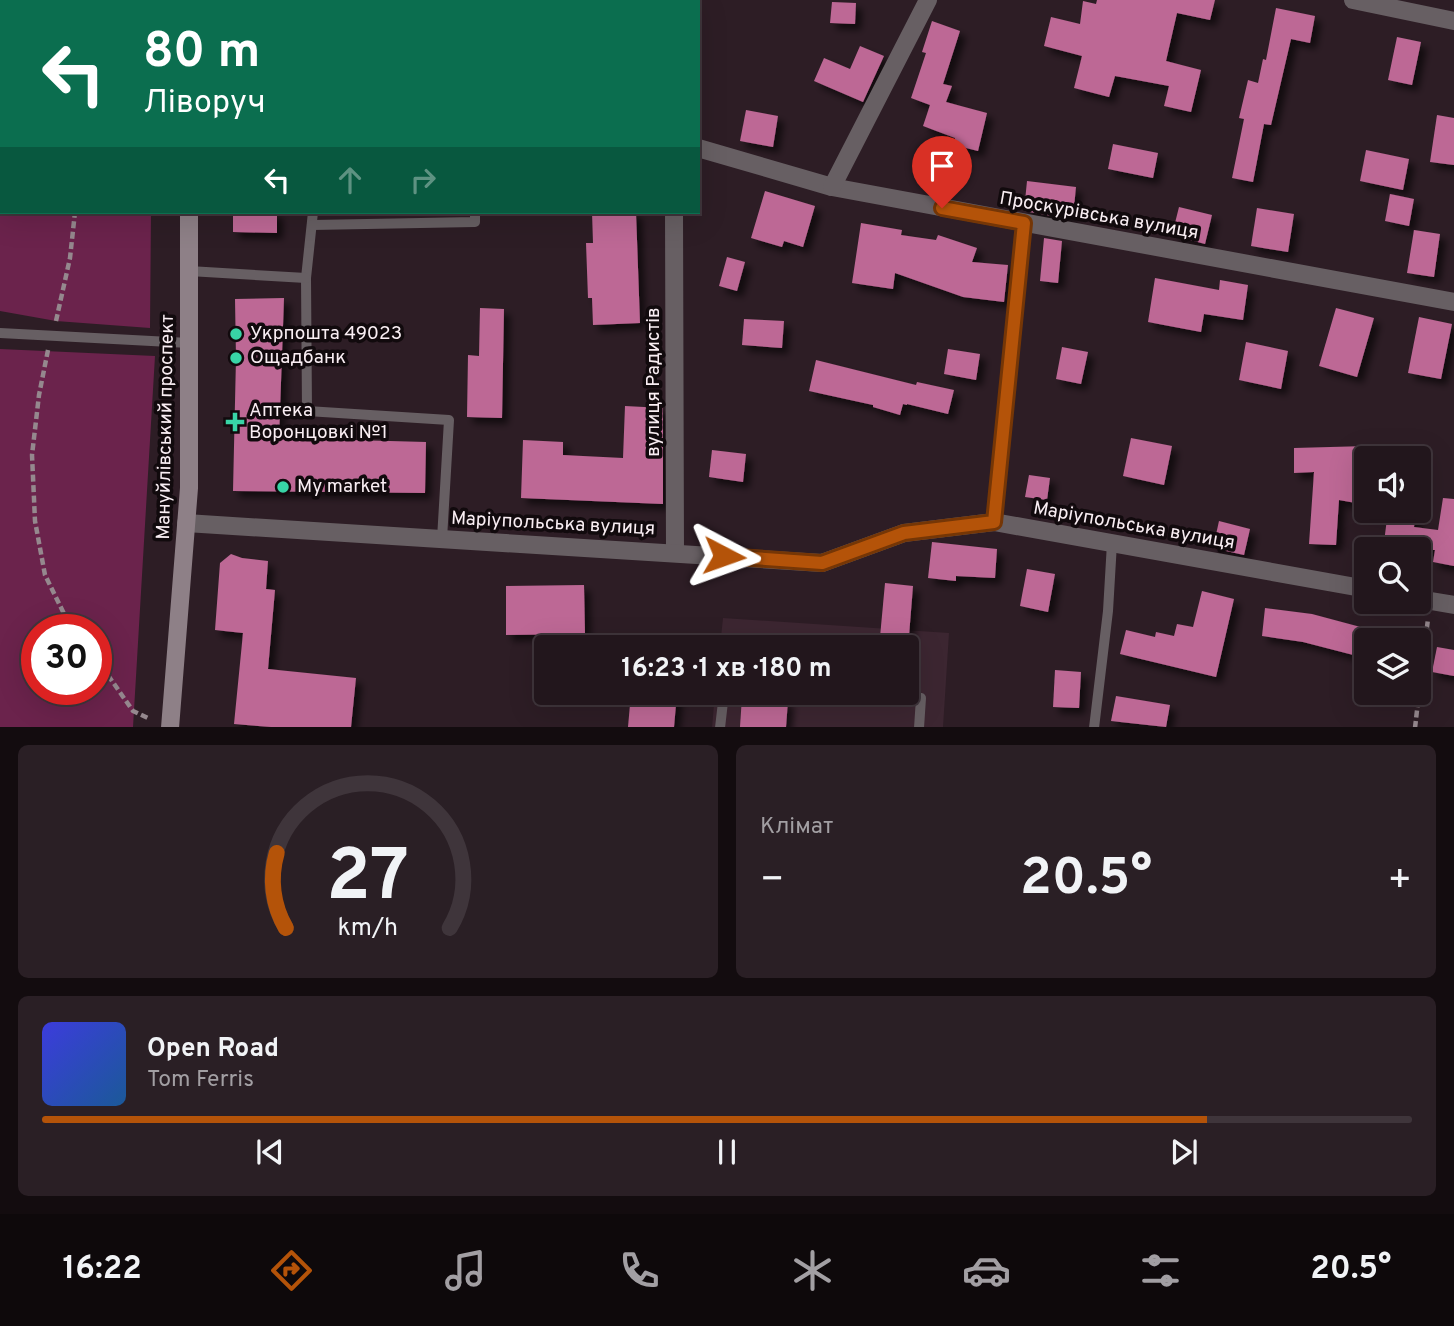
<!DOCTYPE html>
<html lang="uk">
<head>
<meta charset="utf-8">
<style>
	body { margin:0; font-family:Overpass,sans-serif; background:#2a1f25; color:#f1f3f6; height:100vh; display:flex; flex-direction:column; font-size:26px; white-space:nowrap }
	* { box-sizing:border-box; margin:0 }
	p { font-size:23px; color:#a29fa3 }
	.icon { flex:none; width:38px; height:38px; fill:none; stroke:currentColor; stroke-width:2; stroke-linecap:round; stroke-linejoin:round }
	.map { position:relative; height:727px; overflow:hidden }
	.details { display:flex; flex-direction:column; gap:18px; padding:18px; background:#130c0f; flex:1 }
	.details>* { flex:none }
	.guide { position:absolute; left:0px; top:0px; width:700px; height:214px; box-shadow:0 7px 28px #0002,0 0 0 2px #3f353b; background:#0b6e4f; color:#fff; overflow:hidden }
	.controls { position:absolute; left:1354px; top:446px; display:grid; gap:14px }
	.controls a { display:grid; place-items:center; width:77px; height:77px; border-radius:7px; background:#22161c; box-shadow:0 7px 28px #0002,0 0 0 2px #3f353b; font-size:35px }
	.speed { position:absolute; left:21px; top:614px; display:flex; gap:14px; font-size:35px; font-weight:700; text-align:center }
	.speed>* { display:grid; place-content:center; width:91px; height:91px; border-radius:50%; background:#22161c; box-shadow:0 7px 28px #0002,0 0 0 2px #3f353b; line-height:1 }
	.speed .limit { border:10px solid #d22; background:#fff; color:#111 }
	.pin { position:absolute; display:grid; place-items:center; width:60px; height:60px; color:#fff; margin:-72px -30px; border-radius:50% 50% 50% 0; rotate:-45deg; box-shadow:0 0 7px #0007 }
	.pin .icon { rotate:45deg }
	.me { position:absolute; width:77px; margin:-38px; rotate:94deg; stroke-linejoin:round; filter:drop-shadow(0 0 5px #0008) }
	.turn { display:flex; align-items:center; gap:24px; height:147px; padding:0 28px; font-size:32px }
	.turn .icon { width:91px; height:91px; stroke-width:2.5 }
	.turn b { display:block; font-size:49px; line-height:60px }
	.lanes { display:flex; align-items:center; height:66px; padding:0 28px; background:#0003; justify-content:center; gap:35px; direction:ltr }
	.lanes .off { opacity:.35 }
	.big { font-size:52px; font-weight:700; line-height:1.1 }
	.details .card { flex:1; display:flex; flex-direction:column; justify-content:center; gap:10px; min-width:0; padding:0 24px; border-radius:10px; background:#2a1f25 }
	.details .dial { align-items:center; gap:0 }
	.dial svg { height:182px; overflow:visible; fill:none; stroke:#3f353b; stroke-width:7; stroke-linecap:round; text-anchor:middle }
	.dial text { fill:#f1f3f6; stroke:none }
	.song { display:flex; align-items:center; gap:21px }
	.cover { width:84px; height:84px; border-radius:10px; background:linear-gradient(135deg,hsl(240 70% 55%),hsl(210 70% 35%)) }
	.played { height:7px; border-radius:4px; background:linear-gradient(90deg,#b45309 85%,#3f353b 85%) }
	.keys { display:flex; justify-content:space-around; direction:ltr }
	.heat { display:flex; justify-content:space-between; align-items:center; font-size:38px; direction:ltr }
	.details .tiles { flex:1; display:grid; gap:18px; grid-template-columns:1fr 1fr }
	.card:last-child { grid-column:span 2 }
	.trip { position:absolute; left:534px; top:635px; width:385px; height:70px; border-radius:7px; background:#22161c; box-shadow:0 7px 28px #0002,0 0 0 2px #3f353b; font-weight:700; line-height:70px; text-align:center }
	.tab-bar { display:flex; height:112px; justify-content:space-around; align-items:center; background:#0e090b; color:#a29fa3 }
	.tab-bar .icon { width:49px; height:49px }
	.tab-bar .selected { color:#b45309 }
	.tab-bar b { font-size:32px; color:#f1f3f6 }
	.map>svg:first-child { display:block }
	.built { fill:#3c2631 }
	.green { fill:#6b234c; fill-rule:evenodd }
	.building { fill:#bd6895; filter:url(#shadow) }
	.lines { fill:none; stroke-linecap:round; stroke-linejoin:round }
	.path { stroke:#95888e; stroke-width:4.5; stroke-dasharray:7 3.5; stroke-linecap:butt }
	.lane { stroke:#675f63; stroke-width:10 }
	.street { stroke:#675f63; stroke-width:18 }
	.secondary { stroke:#8e8087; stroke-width:18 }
	.route-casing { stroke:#753606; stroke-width:18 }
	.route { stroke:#b45309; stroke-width:12 }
	.poi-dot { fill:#38d4a6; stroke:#110a0d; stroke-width:2.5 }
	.labels { text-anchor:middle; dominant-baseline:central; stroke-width:7; stroke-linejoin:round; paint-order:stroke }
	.street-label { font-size:19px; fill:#f9eef3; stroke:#110a0d }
	.poi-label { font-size:19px; fill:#f9eef3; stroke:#110a0d; text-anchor:start }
</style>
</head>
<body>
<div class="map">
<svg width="1454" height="728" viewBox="0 0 1454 728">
	<defs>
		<filter id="shadow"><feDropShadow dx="6" dy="6" stdDeviation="3.5" flood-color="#0009"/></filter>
	</defs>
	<rect width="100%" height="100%" fill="#2d1d25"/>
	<path class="built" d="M723,618L949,633L943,727L712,728L715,693H906V648L720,647Z"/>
	<g class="green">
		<path d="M0,0H169L2,2V49Z"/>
		<path d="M0,72L2,212H151L150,328L56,321L0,311Z"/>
		<path d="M0,349L155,356L133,727H0ZM37,630H96V690H37Z"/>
	</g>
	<g class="building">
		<path d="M1097,0H1215L1210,20L1177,13L1166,61L1201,70L1191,112L1164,106L1169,86L1115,76L1109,97L1074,88L1082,56L1044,46L1051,17L1080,24L1083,1L1096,4Z"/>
		<path d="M832,2L856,3L855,24L830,23Z"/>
		<path d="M1276,8L1315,16L1310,43L1291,39L1271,125L1264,124L1253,182L1232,178L1244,119L1239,118L1248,80L1258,83L1263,59L1266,60Z"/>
		<path d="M932,21L960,31L943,84L952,86L946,102L987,113L978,151L954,145L955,138L923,126L930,105L911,98L926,53L922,52Z"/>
		<path d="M1397,37L1421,42L1412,85L1388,80Z"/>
		<path d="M860,46L884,56L863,102L814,81L824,58L850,69Z"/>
		<path d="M746,110L778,116L773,147L740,141Z"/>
		<path d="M1437,115L1454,118V165L1430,162Z"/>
		<path d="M1113,144L1158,153L1153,178L1108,169Z"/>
		<path d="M1366,150L1409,159L1403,190L1360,181Z"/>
		<path d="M1027,181L1076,187L1073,217L1064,216V218L1024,211Z"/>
		<path d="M765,191L815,206L803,247L784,241L782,247L751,238Z"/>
		<path d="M1390,194L1414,199L1409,226L1385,221Z"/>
		<path d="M1179,207L1212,215L1205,244L1172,235Z"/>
		<path d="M1257,208L1294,214L1288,252L1251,246Z"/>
		<path d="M233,212H277V233L233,232Z"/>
		<path d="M592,212H636L640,323L593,325L592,298H588L586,243H593Z"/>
		<path d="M861,223L902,230L901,235L936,240L938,235L977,248L972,262L1008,265L1004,302L963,297L895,273L893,289L852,283Z"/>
		<path d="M1414,230L1440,234L1434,277L1407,273Z"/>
		<path d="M1044,238L1062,241L1058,283L1040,281Z"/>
		<path d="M727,257L745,262L737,291L719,286Z"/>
		<path d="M1155,278L1219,290L1220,280L1248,285L1243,320L1204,314L1201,332L1148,322Z"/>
		<path d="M284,298L279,438L426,442L425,493L233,491L236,358L235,299Z"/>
		<path d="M480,308L504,309L502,418L467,417L468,355L479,356Z"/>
		<path d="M1336,308L1374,318L1357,377L1319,366Z"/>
		<path d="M1419,317L1452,324L1441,379L1408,373Z"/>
		<path d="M744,319L784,321L782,348L742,345Z"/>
		<path d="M1246,342L1288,351L1281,389L1239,380Z"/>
		<path d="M1062,347L1088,352L1081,384L1056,379Z"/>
		<path d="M948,349L980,354L976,380L944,374Z"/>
		<path d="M816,360L916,385L917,382L954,390L948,414L907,404V405L903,404L900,415L873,407V405L809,391Z"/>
		<path d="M625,406L663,408V504L521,498L523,440L563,442V455L623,458Z"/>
		<path d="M1131,438L1172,446L1164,485L1123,476Z"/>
		<path d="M1367,446V505L1339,500L1336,545L1309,544L1314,472L1294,473V448Z"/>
		<path d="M712,450L746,454L743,482L709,477Z"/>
		<path d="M1029,475L1050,478L1047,500L1025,497Z"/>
		<path d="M1443,498L1454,499V566L1433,562L1435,550H1383L1388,511H1416L1414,527L1438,530Z"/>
		<path d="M1219,521L1250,529L1244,555L1213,548Z"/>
		<path d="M932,542L997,549L995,578L956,576V581L928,578Z"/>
		<path d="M231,554L242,558L268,561L266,589L275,590L268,669L356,678L351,727H271L234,724L243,633L215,630L220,563Z"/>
		<path d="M1027,569L1055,574L1048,612L1020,606Z"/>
		<path d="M885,583L913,586L908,648H879Z"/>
		<path d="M584,585L585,634L506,635V586Z"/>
		<path d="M1202,591L1234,599L1216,677L1120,654L1126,630L1155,637L1156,632L1174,636L1177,624L1193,627Z"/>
		<path d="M1265,608L1312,614L1368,629L1361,657L1303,642L1262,636Z"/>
		<path d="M1437,647L1454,650V676L1432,672Z"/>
		<path d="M1055,670L1081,672L1079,708L1053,707Z"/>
		<path d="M631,693H677L674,727H628Z"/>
		<path d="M1116,696L1170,705L1166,727L1111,721Z"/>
		<path d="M742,697L788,700L786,727H740Z"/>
	</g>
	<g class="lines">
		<g class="path">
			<path d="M93,0V2"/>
			<path d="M56,321L70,258L75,212"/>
			<path d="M48,350L39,395L32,455L35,521L45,575L72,630"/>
			<path d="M96,658L133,711L150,719"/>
			<path d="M1419,691L1428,619"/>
			<path d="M1415,728L1419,693"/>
		</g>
		<g class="lane">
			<path d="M317,0V2"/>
			<path d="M415,0V2"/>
			<path d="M561,0V2"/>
			<path d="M0,64H2"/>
			<path d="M313,212L306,278L307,411L449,420L442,539"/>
			<path d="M312,225L475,222V212"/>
			<path d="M189,271L306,278"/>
			<path d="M0,333L189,343"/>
			<path d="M994,522L1024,223"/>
			<path d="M876,693L921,698L919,728"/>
			<path d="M720,728L724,693"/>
			<path d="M1094,728L1108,611L1112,543"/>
		</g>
		<g class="street">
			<path d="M1353,0L1454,21"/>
			<path d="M689,2V0"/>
			<path d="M698,148L832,187L1454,302"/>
			<path d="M832,187L928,0"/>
			<path d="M674,212L675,552"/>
			<path d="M186,523L822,563L904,533L994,522L1367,589"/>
			<path d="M1419,599L1454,605"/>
		</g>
		<g class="secondary">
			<path d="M191,2V0"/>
			<path d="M170,728L189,488V212"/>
		</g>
	</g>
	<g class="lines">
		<g class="route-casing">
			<path id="route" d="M724,556L822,563L904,533L994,522L1024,223L942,208"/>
		</g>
		<use href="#route" class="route"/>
	</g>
	<g class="poi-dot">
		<circle cx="236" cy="334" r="7"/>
		<circle cx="236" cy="358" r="7"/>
		<path d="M231.5 411.5h7v7h7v7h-7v7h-7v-7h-7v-7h7z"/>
		<circle cx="283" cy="487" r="7"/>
	</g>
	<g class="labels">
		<g class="street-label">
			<text transform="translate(1099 216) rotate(10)">Проскурівська вулиця</text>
			<text transform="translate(654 382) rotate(-90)">вулиця Радистів</text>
			<text transform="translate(166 427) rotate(-89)">Мануйлівський проспект</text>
			<text transform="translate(553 524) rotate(3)">Маріупольська вулиця</text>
			<text transform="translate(1134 526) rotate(10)">Маріупольська вулиця</text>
		</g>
		<g class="poi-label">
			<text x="250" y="334">Укрпошта 49023</text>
			<text x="250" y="358">Ощадбанк</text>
			<text x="249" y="411">Аптека<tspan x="249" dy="22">Воронцовкі №1</tspan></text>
			<text x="297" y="487">My market</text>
		</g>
	</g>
</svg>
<div class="controls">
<a><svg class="icon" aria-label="sound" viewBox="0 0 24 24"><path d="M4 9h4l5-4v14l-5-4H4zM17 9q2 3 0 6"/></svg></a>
<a><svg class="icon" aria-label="search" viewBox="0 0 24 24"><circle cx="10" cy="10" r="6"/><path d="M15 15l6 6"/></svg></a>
<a><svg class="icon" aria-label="layers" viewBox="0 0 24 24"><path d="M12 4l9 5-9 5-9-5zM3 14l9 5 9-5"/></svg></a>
</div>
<div class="speed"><div class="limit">30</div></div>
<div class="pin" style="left:942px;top:208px;background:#d93025"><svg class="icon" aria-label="arrive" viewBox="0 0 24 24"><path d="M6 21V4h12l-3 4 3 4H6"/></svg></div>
<svg class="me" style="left:724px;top:556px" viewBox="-20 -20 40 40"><path d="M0-17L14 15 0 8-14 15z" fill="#b45309" stroke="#fff" stroke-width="4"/></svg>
<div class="trip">16:23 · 1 хв · 180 m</div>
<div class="guide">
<div class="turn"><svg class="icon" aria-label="left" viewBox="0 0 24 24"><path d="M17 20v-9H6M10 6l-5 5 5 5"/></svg><div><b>80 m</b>Ліворуч</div></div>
<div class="lanes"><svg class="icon" aria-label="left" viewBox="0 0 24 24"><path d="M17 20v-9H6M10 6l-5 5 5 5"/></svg><svg class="icon off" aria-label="ahead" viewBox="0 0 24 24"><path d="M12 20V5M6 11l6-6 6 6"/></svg><svg class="icon off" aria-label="right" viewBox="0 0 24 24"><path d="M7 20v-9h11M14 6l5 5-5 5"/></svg></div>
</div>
</div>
<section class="details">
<div class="tiles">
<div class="card dial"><svg viewBox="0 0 100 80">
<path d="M14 69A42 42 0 1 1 86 69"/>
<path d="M14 69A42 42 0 0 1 10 36" stroke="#b45309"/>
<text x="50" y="56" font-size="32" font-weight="700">27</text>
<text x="50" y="72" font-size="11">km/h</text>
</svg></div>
<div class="card"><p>Клімат</p>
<div class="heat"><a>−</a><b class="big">20.5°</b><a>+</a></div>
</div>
<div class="card">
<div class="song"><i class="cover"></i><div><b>Open Road</b><p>Tom Ferris</p></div></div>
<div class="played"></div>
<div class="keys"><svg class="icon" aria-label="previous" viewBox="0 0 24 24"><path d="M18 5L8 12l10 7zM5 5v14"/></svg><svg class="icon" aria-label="pause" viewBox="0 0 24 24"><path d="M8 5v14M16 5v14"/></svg><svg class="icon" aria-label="next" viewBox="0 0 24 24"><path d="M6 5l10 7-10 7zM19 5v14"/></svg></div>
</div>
</div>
</section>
<nav class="tab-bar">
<b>16:22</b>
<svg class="icon selected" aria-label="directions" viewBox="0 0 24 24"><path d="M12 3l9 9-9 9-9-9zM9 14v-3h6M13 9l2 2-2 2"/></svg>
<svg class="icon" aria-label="music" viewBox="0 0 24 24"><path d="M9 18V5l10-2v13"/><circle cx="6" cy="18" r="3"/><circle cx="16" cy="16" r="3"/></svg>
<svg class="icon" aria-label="phone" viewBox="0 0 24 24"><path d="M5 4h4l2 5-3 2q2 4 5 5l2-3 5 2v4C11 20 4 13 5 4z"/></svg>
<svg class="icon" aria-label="climate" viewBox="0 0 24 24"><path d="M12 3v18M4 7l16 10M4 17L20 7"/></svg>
<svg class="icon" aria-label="car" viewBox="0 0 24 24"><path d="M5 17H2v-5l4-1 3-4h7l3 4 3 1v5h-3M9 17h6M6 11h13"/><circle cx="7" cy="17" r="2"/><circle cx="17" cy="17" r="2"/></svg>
<svg class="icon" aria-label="filters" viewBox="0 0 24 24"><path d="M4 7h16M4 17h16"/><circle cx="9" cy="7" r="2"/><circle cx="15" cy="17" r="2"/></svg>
<b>20.5°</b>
</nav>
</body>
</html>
